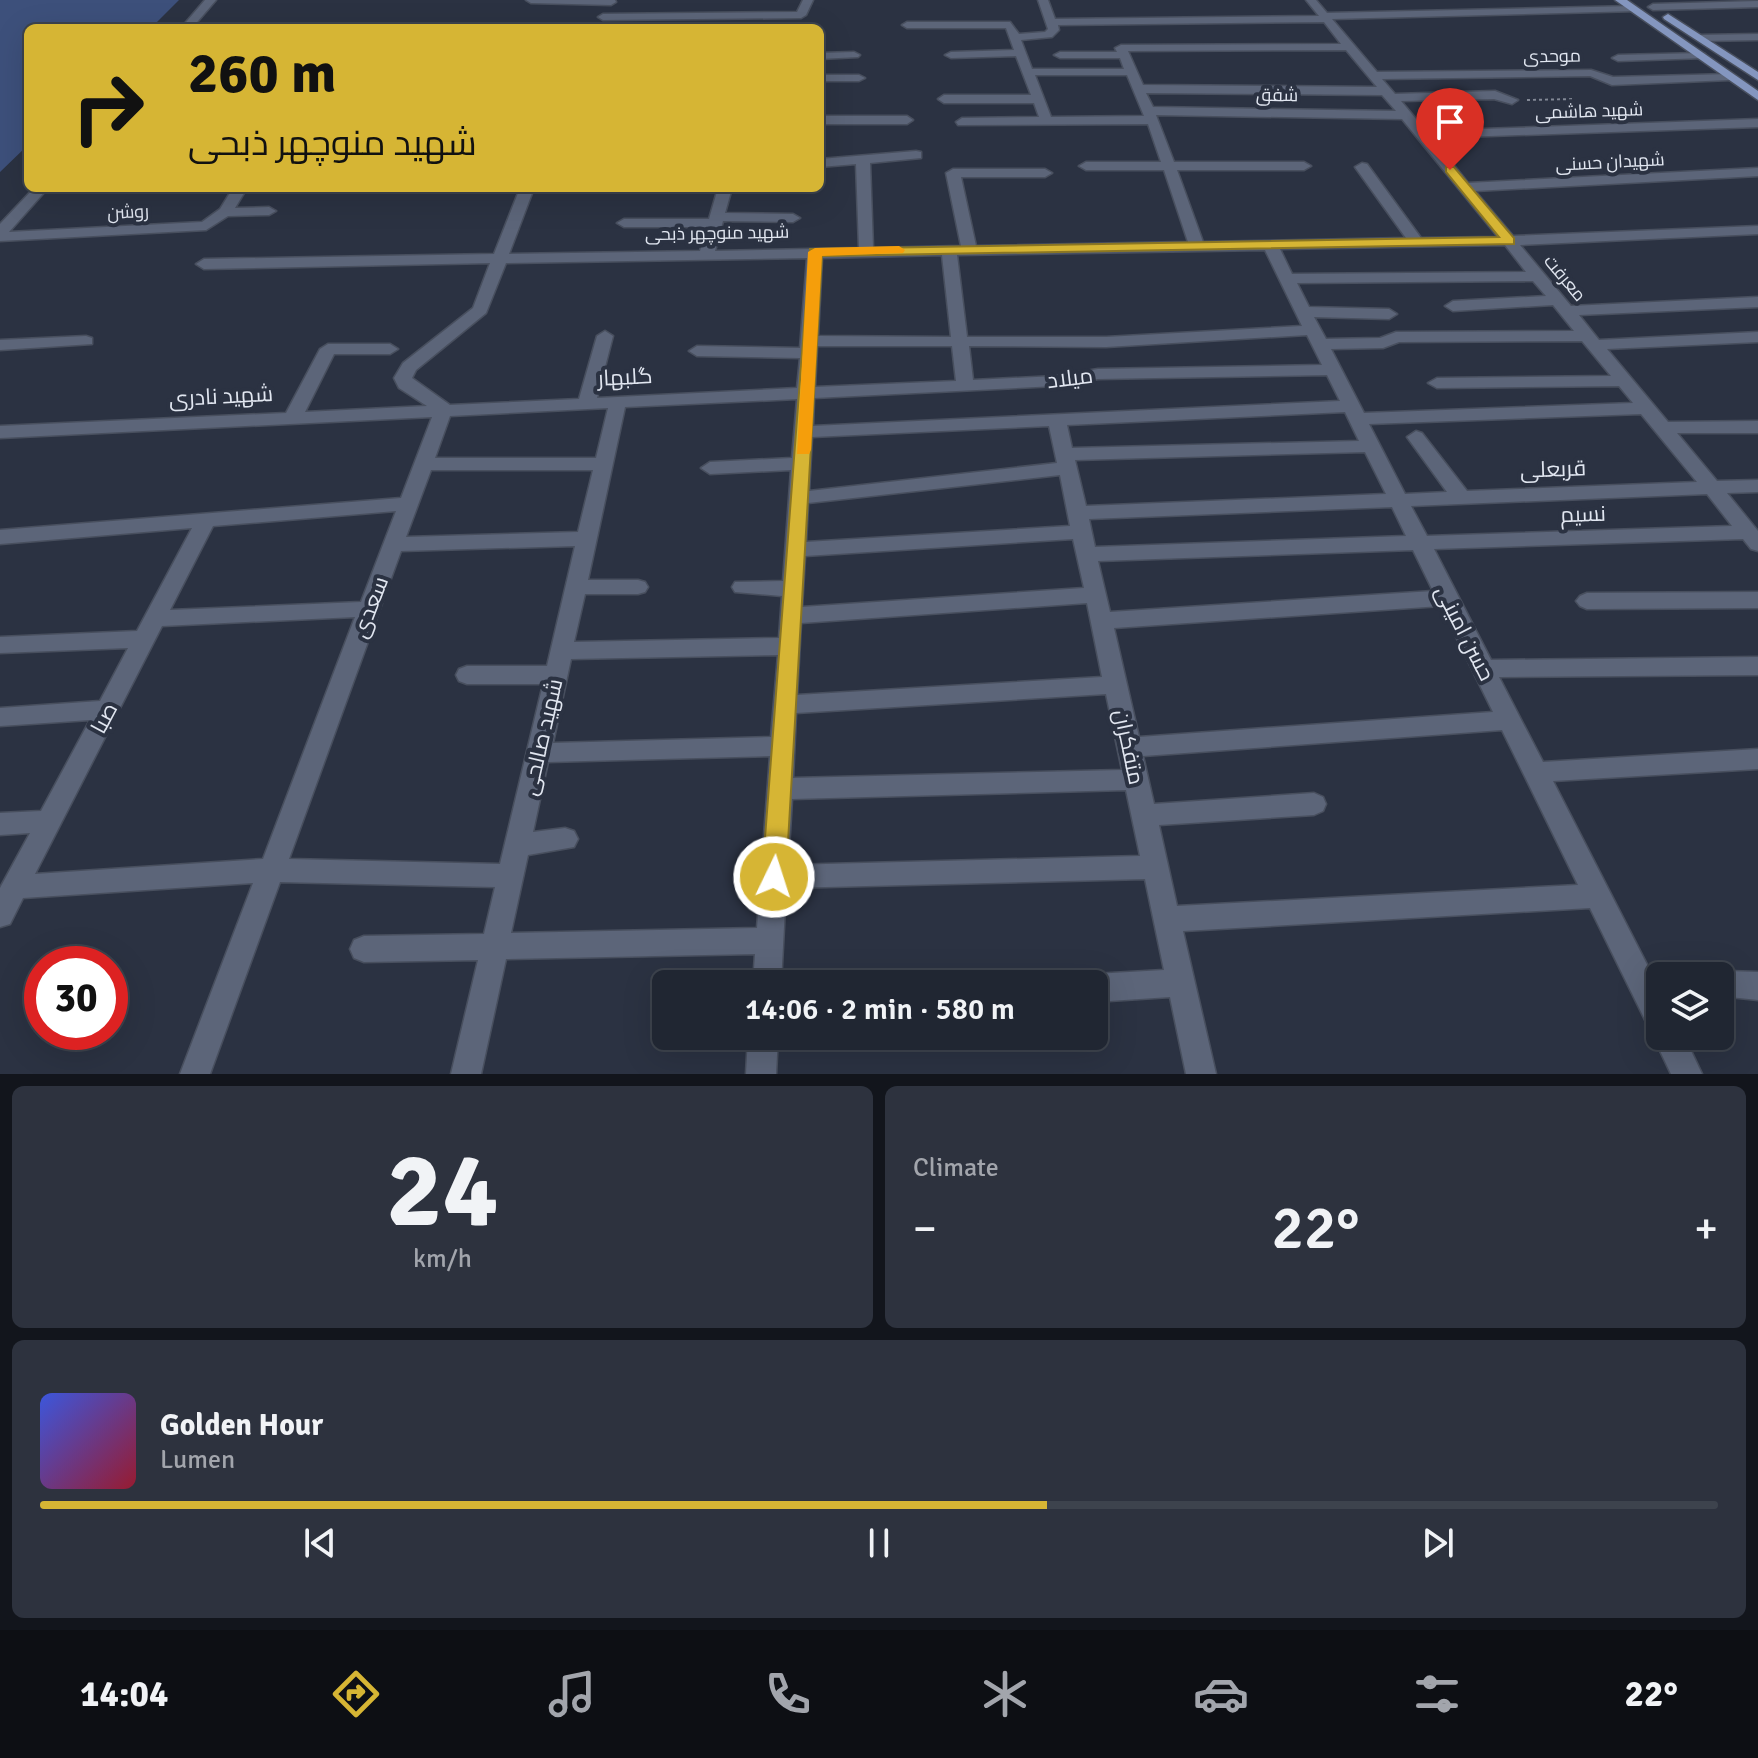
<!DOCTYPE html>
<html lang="en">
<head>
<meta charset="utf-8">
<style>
	body { margin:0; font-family:Signika,Cairo,sans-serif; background:#2d323e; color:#f1f3f6; height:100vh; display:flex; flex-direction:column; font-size:30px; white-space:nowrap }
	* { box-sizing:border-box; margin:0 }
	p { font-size:26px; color:#a2a5ac }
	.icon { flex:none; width:44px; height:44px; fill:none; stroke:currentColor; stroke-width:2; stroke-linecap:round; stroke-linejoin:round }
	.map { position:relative; height:1074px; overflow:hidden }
	.details { display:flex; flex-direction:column; gap:12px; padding:12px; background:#12151c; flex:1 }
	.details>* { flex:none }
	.banner { position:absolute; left:24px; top:24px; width:800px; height:168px; border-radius:12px; box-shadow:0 8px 32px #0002,0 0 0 2px #3d434d; background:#d6b534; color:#111; overflow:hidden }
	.fabs { position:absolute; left:1646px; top:962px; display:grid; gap:16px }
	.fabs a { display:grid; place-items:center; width:88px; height:88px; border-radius:12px; background:#202632; box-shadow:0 8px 32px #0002,0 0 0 2px #3d434d; font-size:40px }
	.speed { position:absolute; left:24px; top:946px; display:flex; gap:16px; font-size:40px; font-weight:700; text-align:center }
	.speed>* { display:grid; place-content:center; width:104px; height:104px; border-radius:50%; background:#202632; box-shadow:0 8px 32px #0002,0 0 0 2px #3d434d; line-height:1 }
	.speed .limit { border:12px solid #d22; background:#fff; color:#111 }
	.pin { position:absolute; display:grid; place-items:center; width:68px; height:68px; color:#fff; margin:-82px -34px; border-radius:50% 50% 50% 0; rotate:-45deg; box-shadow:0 0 8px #0007 }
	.pin .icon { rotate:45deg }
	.me { position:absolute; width:88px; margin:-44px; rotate:4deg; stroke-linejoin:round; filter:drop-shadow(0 0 6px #0008) }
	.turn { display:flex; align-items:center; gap:28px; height:168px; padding:0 32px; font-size:36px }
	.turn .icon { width:104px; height:104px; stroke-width:2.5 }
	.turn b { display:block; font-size:56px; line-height:68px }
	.big { font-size:60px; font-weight:600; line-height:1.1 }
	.details .tile { flex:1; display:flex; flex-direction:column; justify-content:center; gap:12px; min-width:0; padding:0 28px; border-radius:12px; background:#2d323e }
	.details .dial { align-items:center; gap:0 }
	.dial b { font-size:104px; line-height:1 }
	.song { display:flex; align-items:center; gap:24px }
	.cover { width:96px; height:96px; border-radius:12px; background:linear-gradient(135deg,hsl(230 70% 55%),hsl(350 70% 35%)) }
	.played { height:8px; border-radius:4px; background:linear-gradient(90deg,#d6b534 60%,#3d434d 60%) }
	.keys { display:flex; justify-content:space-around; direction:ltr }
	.heat { display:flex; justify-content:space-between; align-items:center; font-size:44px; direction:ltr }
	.details .tiles { flex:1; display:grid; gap:12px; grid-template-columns:1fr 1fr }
	.tile:last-child { grid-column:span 2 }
	.trip { position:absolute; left:652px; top:970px; width:456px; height:80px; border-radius:12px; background:#202632; box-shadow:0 8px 32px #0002,0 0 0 2px #3d434d; font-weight:600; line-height:80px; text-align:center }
	.tab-bar { display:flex; height:128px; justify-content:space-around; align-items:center; background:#0d0f14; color:#a2a5ac }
	.tab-bar .icon { width:56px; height:56px }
	.tab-bar .selected { color:#d6b534 }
	.tab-bar b { font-size:36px; color:#f1f3f6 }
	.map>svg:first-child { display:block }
	.green { fill:#3d507b }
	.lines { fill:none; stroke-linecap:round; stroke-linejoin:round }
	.minor-casing { stroke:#484f5e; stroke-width:3 }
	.major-casing { stroke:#484f5e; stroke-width:3 }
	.path { stroke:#838996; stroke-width:2; stroke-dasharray:3 3; stroke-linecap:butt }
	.minor { fill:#5c6579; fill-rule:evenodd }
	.major { fill:#8496bf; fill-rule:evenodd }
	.route { fill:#d6b534; stroke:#8b7622; stroke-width:2 }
	.slow { fill:#f59e0b }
	.labels { text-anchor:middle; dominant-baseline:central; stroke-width:8; stroke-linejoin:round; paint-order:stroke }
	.far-street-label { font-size:18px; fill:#e1e6f0; stroke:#2b3242 }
	.street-label { font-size:22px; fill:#e1e6f0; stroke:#2b3242 }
</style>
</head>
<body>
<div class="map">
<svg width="1758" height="1074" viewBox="0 0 1758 1074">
	<rect width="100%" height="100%" fill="#2b3242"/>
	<path class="green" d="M0,0H179L151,28H28V145L0,172Z"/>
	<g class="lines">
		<g class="minor-casing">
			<g id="minor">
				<path d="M205,0H216L192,28H181Z"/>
				<path d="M526,0H615L616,2L611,5L531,3Z"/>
				<path d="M803,0H813L806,15L801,18L603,20L598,17L603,14L797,12Z"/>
				<path d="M1038,0H1048L1055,19L1319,16L1306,0H1316L1327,13L1633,6L1637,11L1332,19L1377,72L1591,70L1613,77L1730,74L1736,77L1730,80L1612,85L1590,76L1382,79L1395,94L1495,91L1518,100L1512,104L1494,99L1401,101L1426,131L1758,119V127L1432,138L1468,183L1758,168V176L1475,191L1513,236L1758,226V234L1520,245L1571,306L1758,297V307L1579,315L1599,340L1758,332V342L1607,349L1668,422L1758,421V433H1677L1717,481L1758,480V492L1727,493L1758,531V551L1751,549L1743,539L1434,549L1491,660L1758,657V675L1499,677L1543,762L1758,749V769L1553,781L1660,990V1036H1684L1702,1074H1671L1653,1036L1655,1032L1650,1030L1590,908L1183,931L1216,1074H1186L1170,997L1094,1002V984H1082L1084,978L1094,974L1164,970L1145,879L786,888L781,984H753L755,954L506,959L481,1074H451L478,960L364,962L354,958L350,949L354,940L364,936L484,934L495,887L280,882L210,1074H180L253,883L23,898L10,924L0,927V888L30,833L0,835V813L41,811L90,720L0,726V708L100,701L128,648L0,653V637L137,631L192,528L0,544V530L401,498L432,417L0,438V426L286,413L320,349L328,344H390L398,349L390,354H334L305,412L427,406L399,388L394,378L403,363L473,308L490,263L204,269L196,264L204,259L494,254L520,188H534L509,254L700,251L707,227H624L617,223L624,219H709L718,188H732L725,213L793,214L800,218L793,222L723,221L715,251L859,248L856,164L820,167V159L916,151L921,152V158L870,163L873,248L961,246L946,173L953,169H1045L1052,173L1045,177H961L976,246L1188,242L1164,170H1086L1079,166L1086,162H1161L1148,124L958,125L956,122L962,118L1039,117L1034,103H944L938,99L944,95H1031L1016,56L951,58L945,55L951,52L1014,50L1006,28H907L902,25L907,22H1010L1019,34L1045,32L1048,29ZM1324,22L1341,44L1121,45L1115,48L1117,52H1060L1054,55L1060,58H1120L1124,69H1032L1021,40L1052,37L1059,30L1058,25ZM1346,50L1377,87L1143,85L1128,51ZM1035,75H1127L1144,116L1051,117ZM1146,93L1382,95L1396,111L1153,107ZM1156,115L1402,119L1498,237L1421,238L1367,164L1362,163L1355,167L1406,238L1203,242L1177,170H1304L1311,166L1304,162H1174ZM1505,245L1526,272L1292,274L1280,249ZM1265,250L1302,326L1106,337H967L957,255ZM942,255L951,337L818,336L822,258ZM807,258L800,348L697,346L689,351L697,356L800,358L797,388L597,398L613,336L605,331L597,336L579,399L450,405L412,378L416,370L486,313L506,263ZM1533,281L1546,296L1453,301L1445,306L1453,311L1553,305L1574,331L1396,332L1380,338L1326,339L1314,317L1389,319L1397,314L1389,309L1309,307L1297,283ZM1307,335L1322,365L1098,369L1056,376L973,380L969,346L1106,347ZM1582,341L1611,376L1437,378L1428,383L1437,388L1619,386L1633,403L1364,413L1331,349L1383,348L1399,342ZM817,346H952L956,381L815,387ZM1327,375L1340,401L813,426L814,398L1056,386L1098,379ZM797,399L792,458L710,462L701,468L710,474L791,470L783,581L735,582L732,587L735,592L782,596L779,638L574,642L585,594H638L645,592L648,587L645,582L638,580H588L625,407ZM608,408L596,458H435L450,416ZM1345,412L1359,441L1072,448L1067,425ZM1641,414L1697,482L1467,491L1422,433L1416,431L1407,437L1447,492L1405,494L1369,424ZM1049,426L1057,463L809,491L812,437ZM1365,452L1386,494L1086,506L1075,460ZM431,470H593L578,532L406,537ZM1060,475L1070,526L806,542L808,503ZM1707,494L1732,526L1427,536L1411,506ZM1392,507L1406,536L1095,547L1089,519ZM396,511L361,602L170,610L213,526ZM1073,539L1084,588L802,607L805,556ZM575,546L547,666H467L459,669L456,675L459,681L467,684H543L500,864L289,859L401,551ZM1413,550L1433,591L1110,612L1098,561ZM1087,603L1102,677L797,695L801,623ZM1441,606L1493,712L1139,737L1114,628ZM355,617L263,859L35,874L162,626ZM778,655L771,737L553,743L571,659ZM1106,694L1122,770L793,778L796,713ZM1502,730L1578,885L1177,906L1159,825L1314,815L1323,811L1326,804L1323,797L1314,793L1154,804L1143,756ZM770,756L757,928L511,933L528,855L574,847L578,839L574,831L565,828L533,832L548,762ZM1126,790L1140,856L788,865L792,799Z"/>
				<path d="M1758,1V7L1653,10L1648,7L1653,4Z"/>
				<path d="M1758,34V40L1700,41L1695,38L1700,35Z"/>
				<path d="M854,52L860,55L858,57L820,59V53Z"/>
				<path d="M1701,53L1705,54V58L1618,61L1612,58L1618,55Z"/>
				<path d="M820,75H859L865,78L859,81H820Z"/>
				<path d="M820,116H907L913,120L907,124H820Z"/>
				<path d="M34,188H48L9,232L202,222L220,209L233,188H247L235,208L269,207L276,211L269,215L228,216L206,230L0,241V224Z"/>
				<path d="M86,336L92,338V344L0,350V340Z"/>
				<path d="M1758,592V608L1587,609L1580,606L1576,601L1580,596L1587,593Z"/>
				<path d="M1727,971L1758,972V1000L1720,996V976H1717Z"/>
				<path d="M748,1036H778L776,1074H746Z"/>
			</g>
		</g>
		<g class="major-casing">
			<g id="major">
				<path d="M1615,0H1627L1758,91V100Z"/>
				<path d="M1668,14L1758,72V80L1664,19L1663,17Z"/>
			</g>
		</g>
		<path class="path" d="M1527,100L1575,99"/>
		<use href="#minor" class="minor"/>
		<use href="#major" class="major"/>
	</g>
	<path class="route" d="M1446,167H1454L1514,238V244L822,256L786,877L783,885L774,888L766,885L762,877L810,249L1499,237L1446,172Z"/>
	<path class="slow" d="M899,246L905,250L903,253L822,256L811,450L809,454H797L808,252L815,248Z"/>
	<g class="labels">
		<g class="far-street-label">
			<text transform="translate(1552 56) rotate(-1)">موحدی</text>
			<text transform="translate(1277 95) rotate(1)">شفق</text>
			<text transform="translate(1589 111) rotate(-2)">شهید هاشمی</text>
			<text transform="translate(1610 162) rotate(-3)">شهیدان حسنی</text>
			<text transform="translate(128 212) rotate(-3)">روشن</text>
			<text transform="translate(717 233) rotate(-1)">شهید منوچهر ذبحی</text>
			<text transform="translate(1565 278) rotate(50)">معرفت</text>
		</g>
		<g class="street-label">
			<text transform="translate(625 377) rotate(-3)">گلبهار</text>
			<text transform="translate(1070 378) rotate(-7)">میلاد</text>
			<text transform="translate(221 396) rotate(-3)">شهید نادری</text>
			<text transform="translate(1553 469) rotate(-2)">قربعلی</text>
			<text transform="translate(1583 514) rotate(-2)">نسیم</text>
			<text transform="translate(370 607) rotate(-69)">سعدی</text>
			<text transform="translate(1465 633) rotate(63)">حسن امینی</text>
			<text transform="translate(104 718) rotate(-62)">صبا</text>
			<text transform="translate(542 737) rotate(-77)">شهید صالحی</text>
			<text transform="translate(1129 747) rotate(78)">متفکران</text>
		</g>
	</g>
</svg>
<div class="fabs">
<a><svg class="icon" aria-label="layers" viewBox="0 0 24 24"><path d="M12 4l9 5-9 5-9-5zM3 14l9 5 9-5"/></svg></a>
</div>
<div class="speed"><div class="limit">30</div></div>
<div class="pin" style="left:1450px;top:170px;background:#d93025"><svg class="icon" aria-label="arrive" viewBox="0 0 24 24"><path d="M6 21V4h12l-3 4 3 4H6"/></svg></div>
<svg class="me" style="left:774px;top:877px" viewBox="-20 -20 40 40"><circle r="17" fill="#d6b534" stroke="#fff" stroke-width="3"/><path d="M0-11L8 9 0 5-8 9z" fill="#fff"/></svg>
<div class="trip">14:06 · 2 min · 580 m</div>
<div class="banner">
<div class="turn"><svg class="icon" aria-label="right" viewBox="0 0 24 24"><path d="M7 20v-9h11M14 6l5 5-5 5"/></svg><div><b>260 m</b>شهید منوچهر ذبحی</div></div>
</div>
</div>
<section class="details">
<div class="tiles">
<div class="tile dial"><b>24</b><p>km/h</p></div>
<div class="tile"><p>Climate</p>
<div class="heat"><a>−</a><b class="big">22°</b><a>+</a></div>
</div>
<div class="tile">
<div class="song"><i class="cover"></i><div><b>Golden Hour</b><p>Lumen</p></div></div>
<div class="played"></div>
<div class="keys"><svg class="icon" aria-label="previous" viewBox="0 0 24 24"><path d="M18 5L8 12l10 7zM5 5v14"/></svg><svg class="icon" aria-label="pause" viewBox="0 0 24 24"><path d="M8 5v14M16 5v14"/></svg><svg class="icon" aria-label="next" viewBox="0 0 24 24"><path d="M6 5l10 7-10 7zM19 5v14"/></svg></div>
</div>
</div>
</section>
<nav class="tab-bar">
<b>14:04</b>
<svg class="icon selected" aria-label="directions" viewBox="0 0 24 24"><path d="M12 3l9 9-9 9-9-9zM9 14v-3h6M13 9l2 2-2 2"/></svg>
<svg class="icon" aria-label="music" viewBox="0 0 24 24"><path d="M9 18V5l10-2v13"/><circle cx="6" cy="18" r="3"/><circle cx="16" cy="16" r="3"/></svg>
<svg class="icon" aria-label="phone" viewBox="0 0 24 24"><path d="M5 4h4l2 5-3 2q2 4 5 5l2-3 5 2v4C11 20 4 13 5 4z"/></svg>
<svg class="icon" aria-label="climate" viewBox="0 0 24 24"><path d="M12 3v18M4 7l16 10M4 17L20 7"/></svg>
<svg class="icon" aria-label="car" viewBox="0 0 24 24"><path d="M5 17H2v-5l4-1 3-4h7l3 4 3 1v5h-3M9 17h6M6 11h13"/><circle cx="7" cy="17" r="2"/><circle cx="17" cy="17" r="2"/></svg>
<svg class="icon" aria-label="filters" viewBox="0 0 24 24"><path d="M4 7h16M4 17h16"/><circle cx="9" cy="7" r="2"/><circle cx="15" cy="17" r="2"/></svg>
<b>22°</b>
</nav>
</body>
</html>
